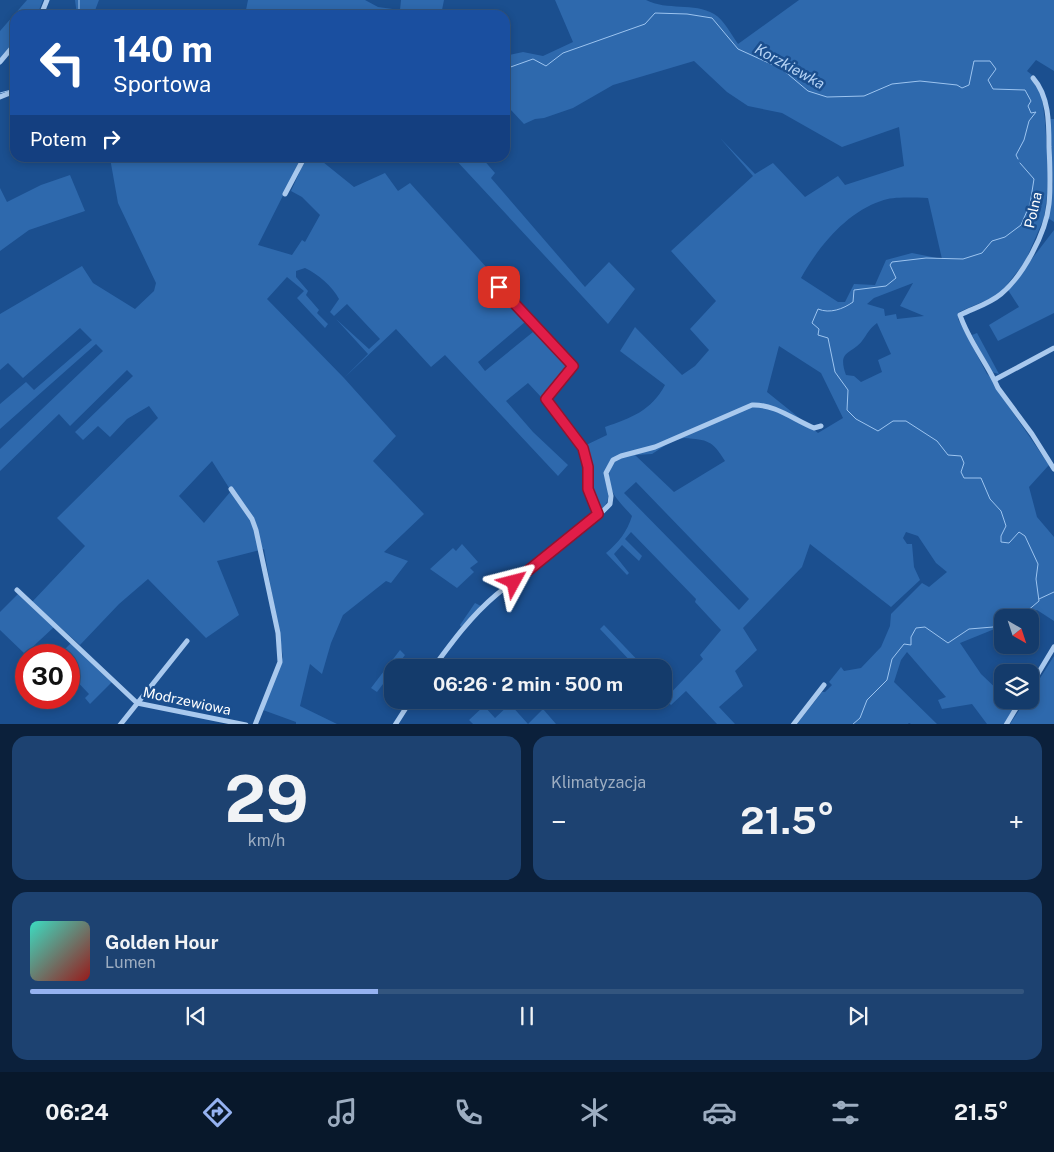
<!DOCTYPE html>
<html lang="pl">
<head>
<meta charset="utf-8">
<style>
	body { margin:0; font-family:"Public Sans",sans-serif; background:#1d4271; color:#f1f3f6; height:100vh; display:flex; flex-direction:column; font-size:19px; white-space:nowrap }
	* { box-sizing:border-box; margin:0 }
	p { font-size:16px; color:#9dadc1 }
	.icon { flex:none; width:28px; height:28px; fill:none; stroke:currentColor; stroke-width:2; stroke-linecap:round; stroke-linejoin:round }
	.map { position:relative; height:724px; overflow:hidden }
	.sheet { display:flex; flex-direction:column; gap:12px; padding:12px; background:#0b203b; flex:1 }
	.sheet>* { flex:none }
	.guide { position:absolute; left:10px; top:10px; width:500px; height:152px; border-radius:15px; box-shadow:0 2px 8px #0003,0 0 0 1px #33557e; background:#1a4fa0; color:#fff; overflow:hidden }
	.needle { width:32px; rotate:141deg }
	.buttons { position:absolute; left:994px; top:609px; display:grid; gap:10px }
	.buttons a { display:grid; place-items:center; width:45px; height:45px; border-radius:10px; background:#143b6b; box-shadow:0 2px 8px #0003,0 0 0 1px #33557e; font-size:25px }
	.speed { position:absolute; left:15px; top:644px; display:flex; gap:10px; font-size:25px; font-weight:700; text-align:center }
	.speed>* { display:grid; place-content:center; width:65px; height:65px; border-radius:50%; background:#143b6b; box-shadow:0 2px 8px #0003,0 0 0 1px #33557e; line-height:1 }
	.speed .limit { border:8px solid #d22; background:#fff; color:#111 }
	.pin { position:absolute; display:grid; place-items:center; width:42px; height:42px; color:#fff; margin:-21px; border-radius:10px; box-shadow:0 2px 8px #0006 }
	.me { position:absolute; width:55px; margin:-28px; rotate:52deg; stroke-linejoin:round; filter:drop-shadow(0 0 4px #0008) }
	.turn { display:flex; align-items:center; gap:18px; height:105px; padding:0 20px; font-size:22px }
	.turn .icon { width:65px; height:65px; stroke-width:2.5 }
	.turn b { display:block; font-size:35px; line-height:42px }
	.then { display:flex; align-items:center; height:48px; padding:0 20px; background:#0003; gap:10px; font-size:19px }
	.big { font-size:38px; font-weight:700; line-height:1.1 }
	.sheet .tile { flex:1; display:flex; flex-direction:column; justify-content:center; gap:8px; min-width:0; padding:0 18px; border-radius:15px; background:#1d4271 }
	.sheet .dial { align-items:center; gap:0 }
	.dial b { font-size:65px; line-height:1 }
	.song { display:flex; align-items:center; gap:15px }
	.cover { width:60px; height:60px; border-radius:8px; background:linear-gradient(135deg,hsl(170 70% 55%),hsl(0 70% 35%)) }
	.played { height:5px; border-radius:2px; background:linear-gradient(90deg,#95b2f1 35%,#33557e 35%) }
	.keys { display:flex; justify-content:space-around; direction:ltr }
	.heat { display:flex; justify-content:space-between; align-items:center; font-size:28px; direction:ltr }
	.sheet .tiles { flex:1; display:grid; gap:12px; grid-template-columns:1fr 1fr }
	.tile:last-child { grid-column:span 2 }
	.trip { position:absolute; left:384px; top:659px; width:288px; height:50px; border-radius:15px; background:#143b6b; box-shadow:0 2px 8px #0003,0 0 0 1px #33557e; font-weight:700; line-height:50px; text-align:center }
	.tabs { display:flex; height:80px; justify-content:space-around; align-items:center; background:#08182b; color:#9dadc1 }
	.tabs .icon { width:35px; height:35px }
	.tabs .active { color:#95b2f1 }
	.tabs b { font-size:22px; color:#f1f3f6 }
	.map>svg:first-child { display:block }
	.green { fill:#2e69ad; fill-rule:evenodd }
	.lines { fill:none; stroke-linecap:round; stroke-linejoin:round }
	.stream { stroke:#9cc4f0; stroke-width:1 }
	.minor { stroke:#a9c9ee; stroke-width:5 }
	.route-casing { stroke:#92132f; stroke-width:12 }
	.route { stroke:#e11d48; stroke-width:9 }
	.labels { text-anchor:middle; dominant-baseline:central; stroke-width:5; stroke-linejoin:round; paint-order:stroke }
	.street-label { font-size:14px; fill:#fff; stroke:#1b4f8f }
	.water-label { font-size:15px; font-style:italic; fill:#b5d3f5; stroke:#1b4f8f }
</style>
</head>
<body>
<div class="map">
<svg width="1054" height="725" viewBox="0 0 1054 725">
	<rect width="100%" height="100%" fill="#1b4f8f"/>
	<g class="green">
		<path d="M27,0H43L37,15H15V41L0,59V31Z"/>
		<path d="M75,0H99L94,13L97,15H77Z"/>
		<path d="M248,0H365L378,7L400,10L401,0H444L441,15H245Z"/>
		<path d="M555,0H646C667,11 694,2 714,14C724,20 731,34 738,44L799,0H1054V71L1036,60L1027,71L1032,75L1030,78L1041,91L1045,121L1049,181L1044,218L1025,262L1002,291L994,297L959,312L958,319L987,374L993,379L996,388L1049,465L1029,487L1037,517L1054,537V621L1037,610L1022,617L1002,618V626L960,643L981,674L1002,694V700H1009L1016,707L1004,724H987L972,704L942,709L938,700L946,697L907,652L901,660L894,682L937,724H911L909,723L907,725L797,724L822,692H825L832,685L829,682L841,667L844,671L861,668L881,647L890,626L891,614L922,583L929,587L947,572L936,563L918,536L906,532L903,538L907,544H912L914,567L920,580L891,607L810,544L802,567L743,628L757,650L735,671L743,686L719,707L735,724H717L686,691L671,705L665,699L703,659L700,655L721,630L695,602L696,599L631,532L625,539L642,556L639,561L622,545L614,554L629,573L627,575L606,553C619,542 627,532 632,516C613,495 602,486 614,457C593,478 619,492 602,509L599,508C586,489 593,467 584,446L607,435L605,427C631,418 651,411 665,385L620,351L635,327L682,375L695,366L709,350L690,329L716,301L671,251L753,176L720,138L755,174L773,163L805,197L838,176L845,185L904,166L899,127L842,147L782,113L748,106L727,92L694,61L613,85L573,108L544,118L535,119L524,124L510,109H505V56L523,52L543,56L573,42ZM928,198L942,259L912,253L886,260L875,285L854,284L845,302H838L801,278C818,247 847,212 881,201C894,196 913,198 928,198ZM913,283L900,306L924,316L897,319L896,314L885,316L884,309L867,304L874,298ZM877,323L891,354L878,360L882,372L861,382L854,376L846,375C837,350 851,355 862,341C868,333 869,329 877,323ZM779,346L821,373L843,418L818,433L767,392ZM684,438C708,440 712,440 725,461L674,492L635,455L652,454L672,441ZM636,482L749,599L739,610L624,493Z"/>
		<path d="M1050,119H1054V222L1048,218L1053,184Z"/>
		<path d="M110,158H302L258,245L292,255L302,240L305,242L320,215L302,197L291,191L306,158H318L354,187L385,173L398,191L410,183L497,279L492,284L525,322L478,362L485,371L533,332L531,329L534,328L569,366L542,398L528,383L506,401L533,432L568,465L558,476L445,355L431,367L396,329L344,378L396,436L373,461L424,514L384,552L408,561L391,583L386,581L343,615L331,643L322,674L310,664L300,706L337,724H296V722L263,710L283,657L264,549L217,561L239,615L206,638L148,579L119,604L80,645L32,602L85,546L57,518L158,418L149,406L127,419L110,437L98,426L83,440L75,432L133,376L127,370L70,426L59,414L0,471V449L103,351L96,344L0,429V404L26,382L34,390L92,340L80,328L23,378L8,363L0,370V314L82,266L93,283L135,309L154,291L156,283L118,203ZM305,268C318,274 333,287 339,299L330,312L334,316L347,304L380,339L369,349L336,319L368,354L344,378L267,299L287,277L304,291L297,298L325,328L328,324L317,313L319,310L306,295L308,291L296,277V271ZM212,461L231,491L204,523L179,496Z"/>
		<path d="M454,158H482L495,173L491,178L585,287L609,262L635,289L608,324Z"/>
		<path d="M70,175L85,211L29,230L0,251V188L7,202L41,185Z"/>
		<path d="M1054,230V313L998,341L989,325L1019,307L1008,290Z"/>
		<path d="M977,333L999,374L991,372L972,335Z"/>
		<path d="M462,544L478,562L470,568L474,572L457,588L430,569L453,548L456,551Z"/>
		<path d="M18,594L54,627L25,654L0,630V612Z"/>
		<path d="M475,603L481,606L461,627L460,625Z"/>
		<path d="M604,625L644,667H636L600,629Z"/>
		<path d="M71,643L112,682L90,704L85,698L89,694L69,673V655H59Z"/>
		<path d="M400,650L405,655L396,667L392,668V672L377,692L371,688Z"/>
		<path d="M1054,656V724H1010L1026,700H1030V694Z"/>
		<path d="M510,704L528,724L543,709L556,724H473L469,720L484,706L495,718Z"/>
	</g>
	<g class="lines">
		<g class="stream">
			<path d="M79,15V0"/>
			<path d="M505,69L533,59L546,66L563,53L645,24L655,13L687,14L712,18L738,49L782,69L808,91L827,97L864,96L892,84L920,81L957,85L962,88L969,85L974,61H990L996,69L988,80L993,89L1025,90L1031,101L1028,106L1031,113L1036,112L1029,121L1024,140L1016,155L1018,159"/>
			<path d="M0,93L15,89"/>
			<path d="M1039,599L1054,592"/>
			<path d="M1014,618L1026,612L1039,601L1036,579L1038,564L1025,536L1019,532L1009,543L1001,542V536L1006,526L1001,511L990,499L981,478H964L961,472L964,463L961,456L948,455L937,441L906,421H893L878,431L856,419L847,410L848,390L835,372L828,338L818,335L819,329L812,323L818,309C830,314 843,309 853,302L854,290L886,286L896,278L890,265L892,262L926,258L963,259L982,253L992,241L1005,237L1021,225L1030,204L1034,179L1020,163"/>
			<path d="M852,725L860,718L867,700L887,680L892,659L904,644L911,645V637L916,628L925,627L948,643L969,629L993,627L997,622L1002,621"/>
		</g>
		<g class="minor">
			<path d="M41,15L47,0"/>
			<path d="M0,62L15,44"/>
			<path d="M1033,78C1049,96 1049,123 1049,147C1050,166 1051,185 1049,204C1046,233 1023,276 1001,294C989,304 974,308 960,315C969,342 988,364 998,388L1032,434L1054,469"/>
			<path d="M0,97L15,91"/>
			<path d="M285,194L304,158"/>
			<path d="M494,281L573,366L546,399L583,448L588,467V489L598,514"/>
			<path d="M996,379L1054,348"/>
			<path d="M231,489L252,519L256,530L278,633L280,662L255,725"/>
			<path d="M17,590L137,703L246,725"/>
			<path d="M433,668C452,642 471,616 496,595C533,564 577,539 610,504L611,496L606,473L613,460L621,456L655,447L752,405C775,404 794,420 814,428L821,426"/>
			<path d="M1030,687L1054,647"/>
			<path d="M120,725L187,641"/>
			<path d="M395,725L411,700"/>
			<path d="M793,725L824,685"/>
			<path d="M1006,725L1021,700"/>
		</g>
	</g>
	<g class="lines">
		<g class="route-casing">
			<path id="route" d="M499,287L573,366L546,399L583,448L588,467V489L598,514L514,582"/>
		</g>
		<use href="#route" class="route"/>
	</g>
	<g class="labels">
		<g class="street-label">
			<text transform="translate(1033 210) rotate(-77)">Polna</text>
			<text transform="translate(187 701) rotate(12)">Modrzewiowa</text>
		</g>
		<g class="water-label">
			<text transform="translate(790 66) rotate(29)">Korzkiewka</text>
		</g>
	</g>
</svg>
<div class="buttons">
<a><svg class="needle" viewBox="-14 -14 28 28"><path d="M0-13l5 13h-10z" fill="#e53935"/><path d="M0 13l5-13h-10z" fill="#9dadc1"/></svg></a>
<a><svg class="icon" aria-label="layers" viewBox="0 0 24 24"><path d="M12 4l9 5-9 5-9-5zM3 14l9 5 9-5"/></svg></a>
</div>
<div class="speed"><div class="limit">30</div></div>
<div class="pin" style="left:499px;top:287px;background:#d93025"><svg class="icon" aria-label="arrive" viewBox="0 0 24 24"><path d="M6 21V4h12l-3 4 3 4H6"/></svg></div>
<svg class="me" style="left:514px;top:582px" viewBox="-20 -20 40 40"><path d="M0-17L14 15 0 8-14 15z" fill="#e11d48" stroke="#fff" stroke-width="4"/></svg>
<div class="trip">06:26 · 2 min · 500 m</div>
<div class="guide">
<div class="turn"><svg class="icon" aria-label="left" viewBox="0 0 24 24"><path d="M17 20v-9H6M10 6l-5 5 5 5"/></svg><div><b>140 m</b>Sportowa</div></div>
<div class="then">Potem<svg class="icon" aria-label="right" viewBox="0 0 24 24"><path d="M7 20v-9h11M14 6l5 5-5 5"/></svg></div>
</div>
</div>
<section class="sheet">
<div class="tiles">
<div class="tile dial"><b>29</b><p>km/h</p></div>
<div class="tile"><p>Klimatyzacja</p>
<div class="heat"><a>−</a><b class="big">21.5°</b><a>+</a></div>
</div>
<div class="tile">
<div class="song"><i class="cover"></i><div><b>Golden Hour</b><p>Lumen</p></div></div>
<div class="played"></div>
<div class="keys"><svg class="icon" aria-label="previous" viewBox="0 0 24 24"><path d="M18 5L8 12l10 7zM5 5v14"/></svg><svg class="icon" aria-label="pause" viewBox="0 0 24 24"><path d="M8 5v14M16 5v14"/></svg><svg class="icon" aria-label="next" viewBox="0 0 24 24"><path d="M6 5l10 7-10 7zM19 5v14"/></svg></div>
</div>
</div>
</section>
<nav class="tabs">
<b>06:24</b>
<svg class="icon active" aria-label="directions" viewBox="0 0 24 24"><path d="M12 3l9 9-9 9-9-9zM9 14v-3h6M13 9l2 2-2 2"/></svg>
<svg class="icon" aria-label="music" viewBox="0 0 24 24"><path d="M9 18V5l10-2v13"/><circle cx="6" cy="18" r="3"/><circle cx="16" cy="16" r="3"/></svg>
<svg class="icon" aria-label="phone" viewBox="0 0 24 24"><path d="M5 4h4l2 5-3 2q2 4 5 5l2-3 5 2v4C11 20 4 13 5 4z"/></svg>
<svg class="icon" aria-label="climate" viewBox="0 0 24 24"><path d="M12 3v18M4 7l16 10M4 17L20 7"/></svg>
<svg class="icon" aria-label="car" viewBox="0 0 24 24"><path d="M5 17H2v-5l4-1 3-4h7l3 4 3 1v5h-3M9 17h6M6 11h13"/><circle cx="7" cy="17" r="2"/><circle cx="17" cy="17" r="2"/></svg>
<svg class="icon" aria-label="filters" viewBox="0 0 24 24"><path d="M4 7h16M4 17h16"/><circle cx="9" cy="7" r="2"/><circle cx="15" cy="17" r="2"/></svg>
<b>21.5°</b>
</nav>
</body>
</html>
